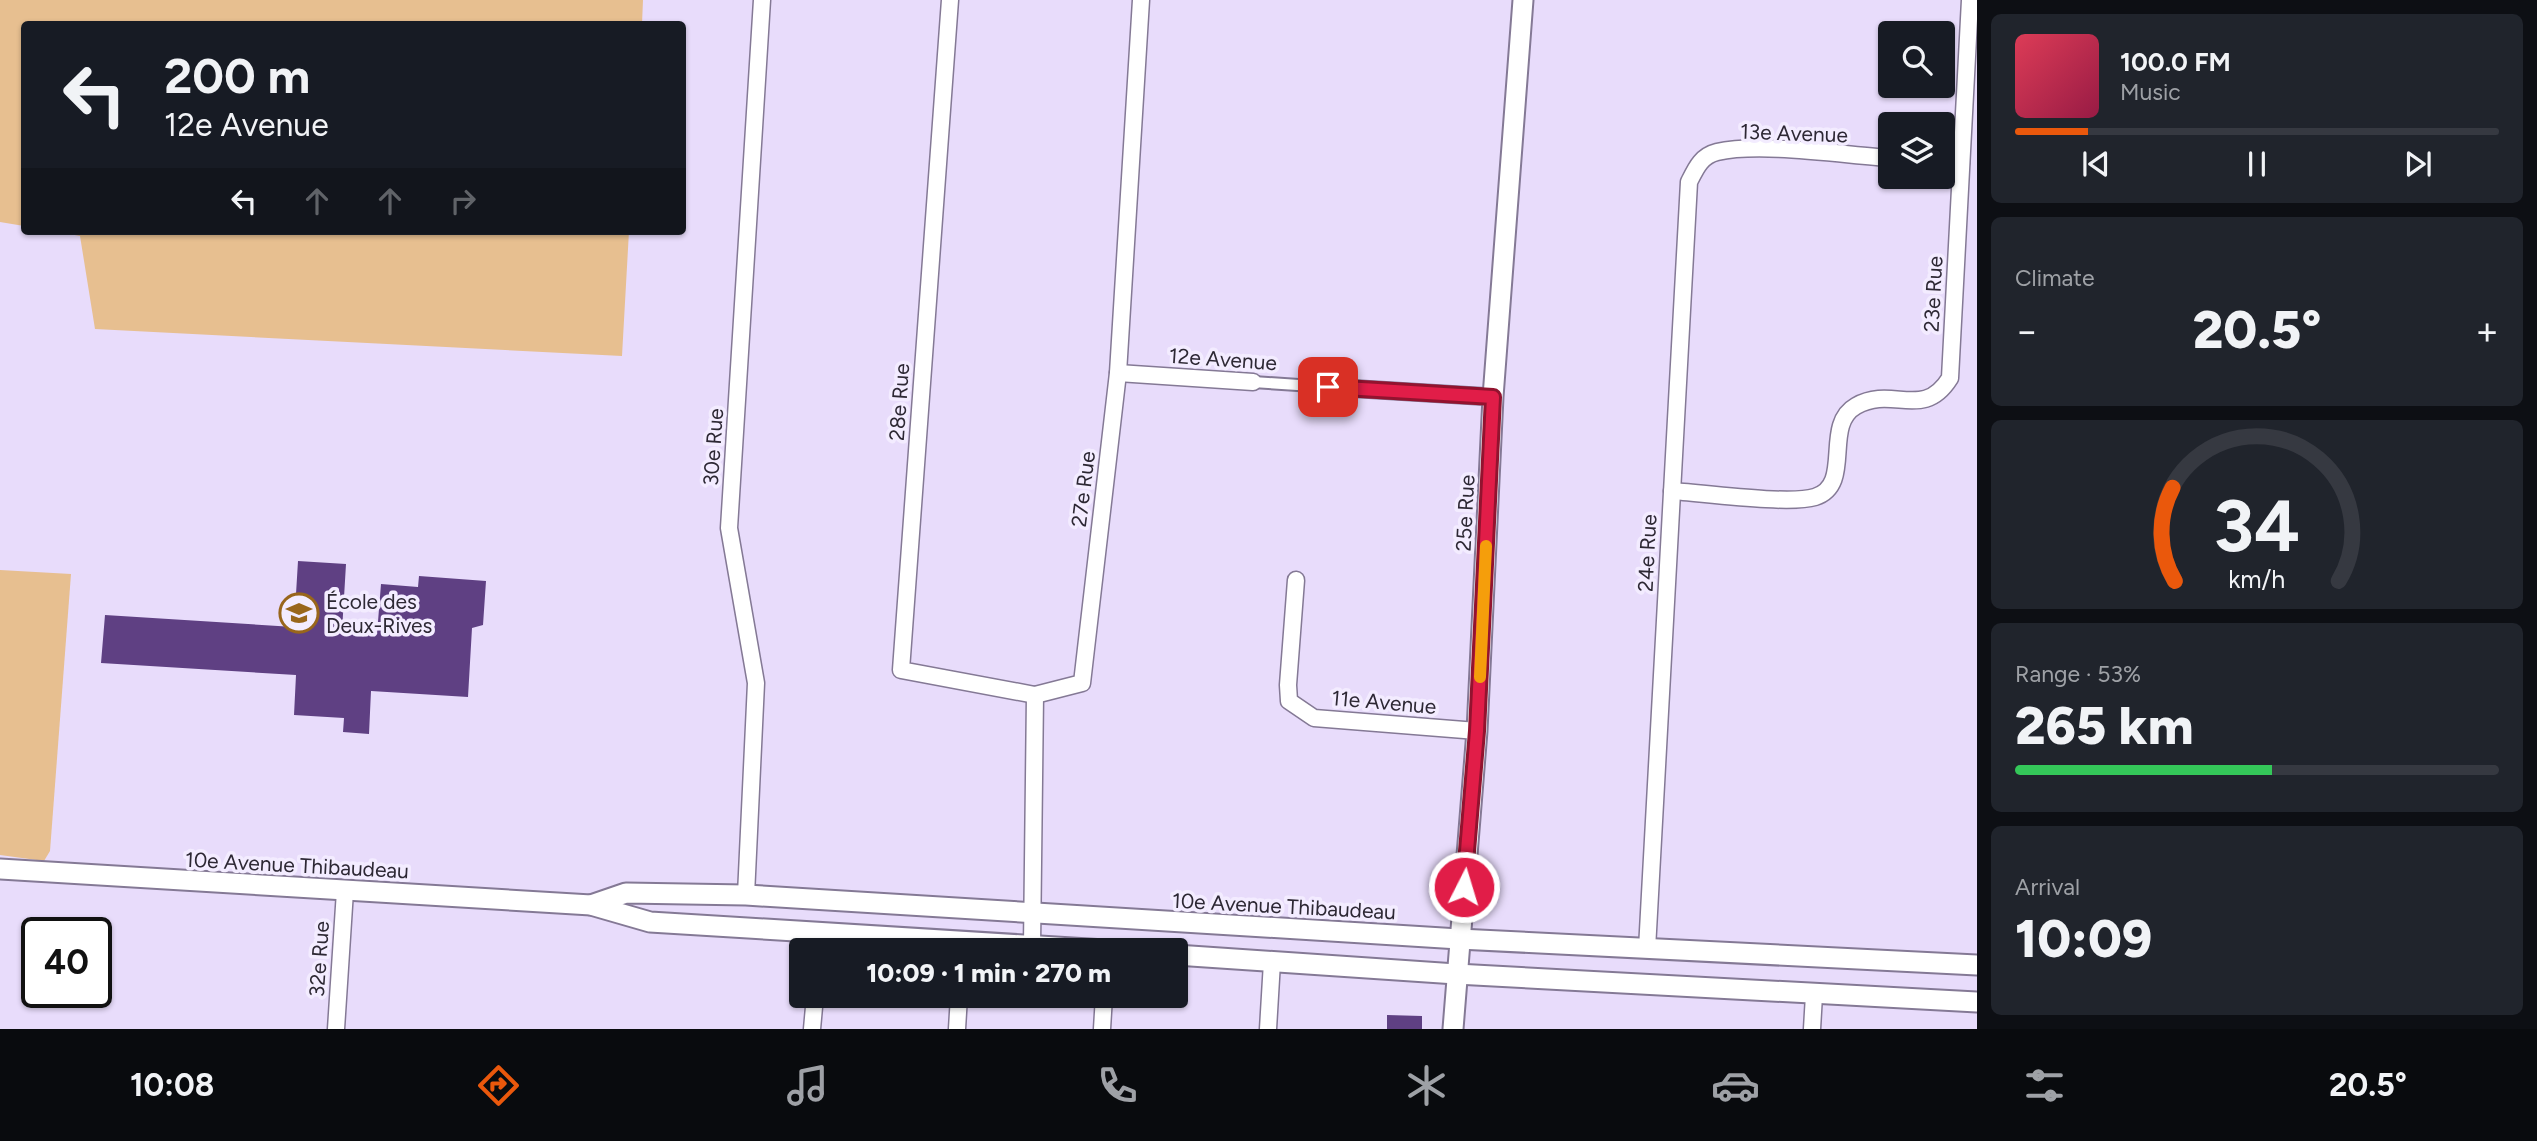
<!DOCTYPE html>
<html lang="en">
<head>
<meta charset="utf-8">
<style>
	body { margin:0; font-family:Figtree,sans-serif; background:#20242c; color:#f1f3f6; height:100vh; display:flex; flex-direction:column; font-size:26px; white-space:nowrap }
	* { box-sizing:border-box; margin:0 }
	p { font-size:23px; color:#9ea1a6 }
	.icon { flex:none; width:38px; height:38px; fill:none; stroke:currentColor; stroke-width:2; stroke-linecap:round; stroke-linejoin:round }
	.map { position:relative; flex:1; overflow:hidden }
	.panel { display:flex; flex-direction:column; gap:14px; padding:14px; background:#0d0f14; width:560px }
	.panel>* { flex:none }
	.top-card { position:absolute; left:21px; top:21px; width:665px; height:214px; border-radius:7px; box-shadow:0 2px 5px #0004; background:#171b24; color:#f1f3f6; overflow:hidden }
	.controls { position:absolute; left:1878px; top:21px; display:grid; gap:14px }
	.controls a { display:grid; place-items:center; width:77px; height:77px; border-radius:7px; background:#171b24; box-shadow:0 2px 5px #0004; font-size:35px }
	.speed { position:absolute; left:21px; top:917px; display:flex; gap:14px; font-size:35px; font-weight:700; text-align:center }
	.speed>* { display:grid; place-content:center; width:91px; height:91px; border-radius:50%; background:#171b24; box-shadow:0 2px 5px #0004; line-height:1 }
	.speed .limit { border:4px solid #111; border-radius:10px; background:#fff; color:#111 }
	.pin { position:absolute; display:grid; place-items:center; width:60px; height:60px; color:#fff; margin:-30px; border-radius:14px; box-shadow:0 4px 10px #0006 }
	.me { position:absolute; width:77px; margin:-38px; rotate:5deg; stroke-linejoin:round; filter:drop-shadow(0 0 5px #0008) }
	.turn { display:flex; align-items:center; gap:24px; height:147px; padding:0 28px; font-size:32px }
	.turn .icon { width:91px; height:91px; stroke-width:2.5 }
	.turn b { display:block; font-size:49px; line-height:60px }
	.lanes { display:flex; align-items:center; height:66px; padding:0 28px; background:#0003; justify-content:center; gap:35px; direction:ltr }
	.lanes .off { opacity:.35 }
	.big { font-size:52px; font-weight:800; line-height:1.1 }
	.panel .card { flex:1; display:flex; flex-direction:column; justify-content:center; gap:10px; min-width:0; padding:0 24px; border-radius:10px; background:#20242c }
	.panel .dial { align-items:center; gap:0 }
	.dial svg { height:182px; overflow:visible; fill:none; stroke:#363941; stroke-width:7; stroke-linecap:round; text-anchor:middle }
	.dial text { fill:#f1f3f6; stroke:none }
	.song { display:flex; align-items:center; gap:21px }
	.cover { width:84px; height:84px; border-radius:10px; background:linear-gradient(135deg,hsl(350 70% 55%),hsl(340 70% 35%)) }
	.played { height:7px; border-radius:4px; background:linear-gradient(90deg,#ea580c 15%,#363941 15%) }
	.keys { display:flex; justify-content:space-around; direction:ltr }
	.heat { display:flex; justify-content:space-between; align-items:center; font-size:38px; direction:ltr }
	.charge { height:10px; border-radius:5px; background:linear-gradient(90deg,#34c759 53%,#363941 0) }
	.trip { position:absolute; left:789px; top:938px; width:399px; height:70px; border-radius:7px; background:#171b24; box-shadow:0 2px 5px #0004; font-weight:800; line-height:70px; text-align:center }
	.dock { display:flex; height:112px; justify-content:space-around; align-items:center; background:#090b0e; color:#9ea1a6 }
	.dock .icon { width:49px; height:49px }
	.dock .on { color:#ea580c }
	.dock b { font-size:32px; color:#f1f3f6 }
	main { display:flex; flex:1; min-height:0 }
	.map>svg:first-child { display:block }
	.green { fill:#e7bf90 }
	.building { fill:#5f4083 }
	.lines { fill:none; stroke-linecap:round; stroke-linejoin:round }
	.pedestrian-casing { stroke:#847995; stroke-width:14 }
	.minor-casing { stroke:#847995; stroke-width:19 }
	.tertiary-casing { stroke:#847995; stroke-width:23 }
	.pedestrian { stroke:#fff; stroke-width:10 }
	.minor { stroke:#fff; stroke-width:16 }
	.tertiary { stroke:#fff; stroke-width:19 }
	.route-casing { stroke:#92132f; stroke-width:18 }
	.route { stroke:#e11d48; stroke-width:12 }
	.slow { stroke:#f59e0b; stroke-width:12 }
	.labels { text-anchor:middle; dominant-baseline:central; stroke-width:7; stroke-linejoin:round; paint-order:stroke }
	.street-label { font-size:21px; fill:#2d2834; stroke:#f3ecff }
	.poi-label { font-size:21px; fill:#2d2834; stroke:#f3ecff; text-anchor:start }
</style>
</head>
<body>
<main>
<div class="map">
<svg width="1977" height="1029" viewBox="0 0 1977 1029">
	<rect width="100%" height="100%" fill="#e8dcfb"/>
	<g class="green">
		<path d="M0,0H643L642,24H24V226L0,222Z"/>
		<path d="M53,231H629L622,356L95,329L80,236Z"/>
		<path d="M0,570L71,574L50,851L44,861L0,855Z"/>
	</g>
	<g class="building">
		<path d="M298,561L346,564L342,631L377,634L381,584L418,587L419,576L486,581L483,625L472,628L468,697L371,691L369,734L343,732L344,718L294,715L296,675L101,663L105,615L294,627Z"/>
		<path d="M1387,1015L1422,1016V1029H1387Z"/>
	</g>
	<g class="lines">
		<g class="pedestrian-casing">
			<path id="pedestrian" d="M1253,382L1328,387"/>
		</g>
		<g class="minor-casing">
			<g id="minor">
				<path d="M950,0L901,670L1035,695"/>
				<path d="M1942,162L1961,163"/>
				<path d="M1118,373L1253,382"/>
				<path d="M1328,387L1493,397"/>
				<path d="M1672,491C1703,493 1789,505 1815,497C1854,485 1822,425 1856,406C1893,385 1923,421 1950,378L1970,0"/>
				<path d="M1296,580L1288,685L1289,701L1314,718L1477,731"/>
				<path d="M746,895L756,683L729,528L762,0"/>
				<path d="M1032,946L1035,695L1082,683L1118,373L1141,0"/>
				<path d="M1647,949L1689,182C1696,168 1701,156 1717,152C1760,142 1844,155 1890,158"/>
				<path d="M818,950L819,932"/>
				<path d="M336,1029L345,891"/>
				<path d="M812,1029L815,996"/>
				<path d="M957,1029L959,996"/>
				<path d="M1102,1029L1104,996"/>
				<path d="M1268,1029L1272,962"/>
				<path d="M1812,1029L1814,995"/>
			</g>
		</g>
		<g class="tertiary-casing">
			<g id="tertiary">
				<path d="M0,869L591,905L650,922L1105,950"/>
				<path d="M591,905L626,893L746,895L1459,939L1977,965"/>
				<path d="M1176,955L1456,974L1977,1002"/>
				<path d="M1453,1029L1477,731L1493,397L1523,0"/>
			</g>
		</g>
		<use href="#pedestrian" class="pedestrian"/>
		<use href="#minor" class="minor"/>
		<use href="#tertiary" class="tertiary"/>
	</g>
	<g class="lines">
		<g class="route-casing">
			<path id="route" d="M1328,387L1493,397L1477,731L1464,887"/>
		</g>
		<use href="#route" class="route"/>
		<path class="slow" d="M1480,677L1486,546"/>
	</g>
	<defs>
		<g id="school-ring" transform="scale(2.0125)"><circle r="9.5" fill="#f3ecff" stroke="#99661b" stroke-width="1.5"/><path d="M0-5L7-2L0 1L-7-2ZM-4 1L0 2.5L4 1V4Q0 6-4 4Z" fill="#99661b"/></g>
	</defs>
	<g fill-rule="evenodd">
		<use href="#school-ring" x="299" y="613"/>
	</g>
	<g class="labels">
		<g class="street-label">
			<text transform="translate(1794 133) rotate(2)">13e Avenue</text>
			<text transform="translate(1933 294) rotate(-87)">23e Rue</text>
			<text transform="translate(1223 359) rotate(4)">12e Avenue</text>
			<text transform="translate(899 402) rotate(-86)">28e Rue</text>
			<text transform="translate(713 447) rotate(-86)">30e Rue</text>
			<text transform="translate(1083 489) rotate(-83)">27e Rue</text>
			<text transform="translate(1465 513) rotate(-87)">25e Rue</text>
			<text transform="translate(1647 553) rotate(-87)">24e Rue</text>
			<text transform="translate(1384 702) rotate(5)">11e Avenue</text>
			<text transform="translate(297 865) rotate(3)">10e Avenue Thibaudeau</text>
			<text transform="translate(1284 906) rotate(3)">10e Avenue Thibaudeau</text>
			<text transform="translate(319 959) rotate(-86)">32e Rue</text>
		</g>
		<g class="poi-label">
			<text x="326" y="601">École des<tspan x="326" dy="24">Deux-Rives</tspan></text>
		</g>
	</g>
</svg>
<div class="controls">
<a><svg class="icon" aria-label="search" viewBox="0 0 24 24"><circle cx="10" cy="10" r="6"/><path d="M15 15l6 6"/></svg></a>
<a><svg class="icon" aria-label="layers" viewBox="0 0 24 24"><path d="M12 4l9 5-9 5-9-5zM3 14l9 5 9-5"/></svg></a>
</div>
<div class="speed"><div class="limit">40</div></div>
<div class="pin" style="left:1328px;top:387px;background:#d93025"><svg class="icon" aria-label="arrive" viewBox="0 0 24 24"><path d="M6 21V4h12l-3 4 3 4H6"/></svg></div>
<svg class="me" style="left:1464px;top:887px" viewBox="-20 -20 40 40"><circle r="17" fill="#e11d48" stroke="#fff" stroke-width="3"/><path d="M0-11L8 9 0 5-8 9z" fill="#fff"/></svg>
<div class="trip">10:09 · 1 min · 270 m</div>
<div class="top-card">
<div class="turn"><svg class="icon" aria-label="left" viewBox="0 0 24 24"><path d="M17 20v-9H6M10 6l-5 5 5 5"/></svg><div><b>200 m</b>12e Avenue</div></div>
<div class="lanes"><svg class="icon" aria-label="left" viewBox="0 0 24 24"><path d="M17 20v-9H6M10 6l-5 5 5 5"/></svg><svg class="icon off" aria-label="ahead" viewBox="0 0 24 24"><path d="M12 20V5M6 11l6-6 6 6"/></svg><svg class="icon off" aria-label="ahead" viewBox="0 0 24 24"><path d="M12 20V5M6 11l6-6 6 6"/></svg><svg class="icon off" aria-label="right" viewBox="0 0 24 24"><path d="M7 20v-9h11M14 6l5 5-5 5"/></svg></div>
</div>
</div>
<section class="panel">
<div class="card">
<div class="song"><i class="cover"></i><div><b>100.0 FM</b><p>Music</p></div></div>
<div class="played"></div>
<div class="keys"><svg class="icon" aria-label="previous" viewBox="0 0 24 24"><path d="M18 5L8 12l10 7zM5 5v14"/></svg><svg class="icon" aria-label="pause" viewBox="0 0 24 24"><path d="M8 5v14M16 5v14"/></svg><svg class="icon" aria-label="next" viewBox="0 0 24 24"><path d="M6 5l10 7-10 7zM19 5v14"/></svg></div>
</div>
<div class="card"><p>Climate</p>
<div class="heat"><a>−</a><b class="big">20.5°</b><a>+</a></div>
</div>
<div class="card dial"><svg viewBox="0 0 100 80">
<path d="M14 69A42 42 0 1 1 86 69"/>
<path d="M14 69A42 42 0 0 1 13 28" stroke="#ea580c"/>
<text x="50" y="56" font-size="32" font-weight="700">34</text>
<text x="50" y="72" font-size="11">km/h</text>
</svg></div>
<div class="card"><p>Range · 53%</p><b class="big">265 km</b><div class="charge"></div></div>
<div class="card"><p>Arrival</p><b class="big">10:09</b></div>
</section>
</main>
<nav class="dock">
<b>10:08</b>
<svg class="icon on" aria-label="directions" viewBox="0 0 24 24"><path d="M12 3l9 9-9 9-9-9zM9 14v-3h6M13 9l2 2-2 2"/></svg>
<svg class="icon" aria-label="music" viewBox="0 0 24 24"><path d="M9 18V5l10-2v13"/><circle cx="6" cy="18" r="3"/><circle cx="16" cy="16" r="3"/></svg>
<svg class="icon" aria-label="phone" viewBox="0 0 24 24"><path d="M5 4h4l2 5-3 2q2 4 5 5l2-3 5 2v4C11 20 4 13 5 4z"/></svg>
<svg class="icon" aria-label="climate" viewBox="0 0 24 24"><path d="M12 3v18M4 7l16 10M4 17L20 7"/></svg>
<svg class="icon" aria-label="car" viewBox="0 0 24 24"><path d="M5 17H2v-5l4-1 3-4h7l3 4 3 1v5h-3M9 17h6M6 11h13"/><circle cx="7" cy="17" r="2"/><circle cx="17" cy="17" r="2"/></svg>
<svg class="icon" aria-label="filters" viewBox="0 0 24 24"><path d="M4 7h16M4 17h16"/><circle cx="9" cy="7" r="2"/><circle cx="15" cy="17" r="2"/></svg>
<b>20.5°</b>
</nav>
</body>
</html>
